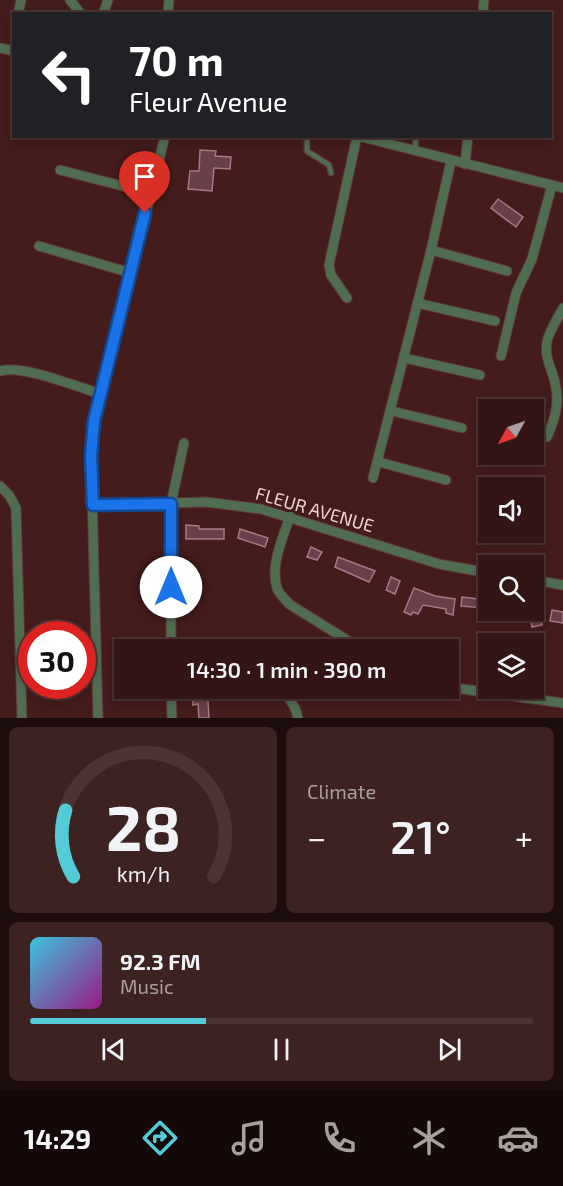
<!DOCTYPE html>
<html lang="en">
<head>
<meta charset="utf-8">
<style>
	body { margin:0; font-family:"Exo 2",sans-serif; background:#3d2222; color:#f1f3f6; height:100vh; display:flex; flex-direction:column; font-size:22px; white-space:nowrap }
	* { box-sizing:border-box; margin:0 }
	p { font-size:20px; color:#a89fa0 }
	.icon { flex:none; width:33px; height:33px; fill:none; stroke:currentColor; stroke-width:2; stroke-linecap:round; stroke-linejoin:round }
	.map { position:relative; height:718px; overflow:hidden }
	.panel { display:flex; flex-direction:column; gap:9px; padding:9px; background:#1c0c0b; flex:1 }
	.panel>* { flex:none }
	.guide { position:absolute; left:12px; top:12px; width:540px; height:126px; border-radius:0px; box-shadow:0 3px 9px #0003,0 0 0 2px #4d3434; background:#202124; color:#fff; overflow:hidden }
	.needle { width:39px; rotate:230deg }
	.buttons { position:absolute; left:478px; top:399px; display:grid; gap:12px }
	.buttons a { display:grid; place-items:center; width:66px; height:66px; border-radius:0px; background:#321514; box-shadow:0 3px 9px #0003,0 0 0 2px #4d3434; font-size:30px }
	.speed { position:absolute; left:18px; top:621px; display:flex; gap:12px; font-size:30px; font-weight:700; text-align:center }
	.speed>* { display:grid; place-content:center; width:78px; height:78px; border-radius:50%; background:#321514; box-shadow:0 3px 9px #0003,0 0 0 2px #4d3434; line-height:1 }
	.speed .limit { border:9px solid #d22; background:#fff; color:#111 }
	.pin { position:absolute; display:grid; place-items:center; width:51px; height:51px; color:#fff; margin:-62px -26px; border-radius:50% 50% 50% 0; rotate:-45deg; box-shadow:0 0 6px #0007 }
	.pin .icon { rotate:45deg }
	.me { position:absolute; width:66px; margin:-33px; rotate:0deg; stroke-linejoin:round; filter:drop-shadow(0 0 4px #0008) }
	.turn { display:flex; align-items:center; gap:21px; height:126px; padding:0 18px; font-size:27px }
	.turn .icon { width:78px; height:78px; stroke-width:2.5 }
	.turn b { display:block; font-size:42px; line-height:51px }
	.big { font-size:45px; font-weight:600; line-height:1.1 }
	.panel .tile { flex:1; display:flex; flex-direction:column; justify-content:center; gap:9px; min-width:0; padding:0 21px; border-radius:9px; background:#3d2222 }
	.panel .dial { align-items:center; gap:0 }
	.dial svg { height:156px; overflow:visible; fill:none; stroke:#4d3434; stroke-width:7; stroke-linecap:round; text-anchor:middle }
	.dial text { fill:#f1f3f6; stroke:none }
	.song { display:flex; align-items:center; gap:18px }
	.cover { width:72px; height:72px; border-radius:9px; background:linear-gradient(135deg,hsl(190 70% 55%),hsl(310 70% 35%)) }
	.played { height:6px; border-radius:3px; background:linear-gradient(90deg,#52cbd7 35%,#4d3434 35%) }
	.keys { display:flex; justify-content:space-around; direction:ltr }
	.heat { display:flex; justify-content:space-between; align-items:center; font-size:33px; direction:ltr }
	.panel .tiles { flex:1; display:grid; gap:9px; grid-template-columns:1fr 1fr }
	.tile:last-child { grid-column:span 2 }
	.trip { position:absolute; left:114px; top:639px; width:345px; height:60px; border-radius:0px; background:#321514; box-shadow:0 3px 9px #0003,0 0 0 2px #4d3434; font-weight:600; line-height:60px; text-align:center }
	.dock { display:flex; height:96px; justify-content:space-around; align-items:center; background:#140808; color:#a89fa0 }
	.dock .icon { width:42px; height:42px }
	.dock .selected { color:#52cbd7 }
	.dock b { font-size:27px; color:#f1f3f6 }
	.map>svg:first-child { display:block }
	.building { fill:#69404a; stroke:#a77883; stroke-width:1.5 }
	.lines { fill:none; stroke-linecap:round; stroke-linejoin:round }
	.service-casing { stroke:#5e3938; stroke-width:7 }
	.minor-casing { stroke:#5e3938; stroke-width:11 }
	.service { stroke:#516d50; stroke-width:4.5 }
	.minor { stroke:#516d50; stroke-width:9 }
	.route-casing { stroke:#114b97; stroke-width:15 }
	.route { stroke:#1a73e8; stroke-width:10 }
	.labels { text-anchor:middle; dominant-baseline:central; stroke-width:6; stroke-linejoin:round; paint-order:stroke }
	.street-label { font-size:18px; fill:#eed4d1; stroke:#431c1b }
</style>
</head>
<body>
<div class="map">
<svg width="563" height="718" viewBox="0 0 563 718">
	<rect width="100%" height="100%" fill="#431c1b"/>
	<g class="building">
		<path d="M200,150L216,151L215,156L231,157L230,169L214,168L212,191L188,189L190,171H199Z"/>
		<path d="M498,199L523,217L516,227L491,208Z"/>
		<path d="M186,525L199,526V529H224V539H186Z"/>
		<path d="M240,529L268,538L265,547L238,538Z"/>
		<path d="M311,547L322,552L317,560L307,557Z"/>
		<path d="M338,557L375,571L369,582L335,567Z"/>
		<path d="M391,577L400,581L395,594L386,590Z"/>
		<path d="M414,588L435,596L455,599L453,615L446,613V609L423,605L418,614L413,612L411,615L404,612Z"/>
		<path d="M462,597L486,600L485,608L461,606Z"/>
		<path d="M539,604L542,625L532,627L530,616Z"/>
		<path d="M484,610H514L513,617L484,614Z"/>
		<path d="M552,610L563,612V623L550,621Z"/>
		<path d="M193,692H213V698L208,701L209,718H199L198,704L193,705Z"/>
	</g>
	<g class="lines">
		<g class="service-casing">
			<g id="service">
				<path d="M307,136V151L329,165L331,173"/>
				<path d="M415,151L416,136"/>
			</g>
		</g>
		<g class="minor-casing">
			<g id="minor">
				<path d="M70,0L81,14"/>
				<path d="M18,14L21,0"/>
				<path d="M103,14L108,0"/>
				<path d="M168,14L169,0"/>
				<path d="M483,14L484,0"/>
				<path d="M0,48L14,51"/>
				<path d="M358,136L563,188"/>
				<path d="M465,164L468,136"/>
				<path d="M60,170L150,193"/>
				<path d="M39,246L131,273"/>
				<path d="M431,250L507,271"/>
				<path d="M347,298L331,275L329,265L357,136"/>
				<path d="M417,303L495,321"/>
				<path d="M501,356L516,293L532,259L552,185"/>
				<path d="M404,358L480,375"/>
				<path d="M0,371C21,364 78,387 101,394"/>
				<path d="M392,411L462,428"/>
				<path d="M547,437C555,419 560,403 555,383C552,368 544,358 547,342C549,331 558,318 563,308"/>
				<path d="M379,462L446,480"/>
				<path d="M373,478L431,250L451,161"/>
				<path d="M0,486L9,495L16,508L22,718"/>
				<path d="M93,505L206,502L261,509L439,564L489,573"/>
				<path d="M290,516C283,538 270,565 277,588C279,594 285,599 289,604L363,650"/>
				<path d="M534,580L563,585"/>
				<path d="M171,650V504L184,443"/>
				<path d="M448,687L563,703"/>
				<path d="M171,688L172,718"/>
				<path d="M277,688C289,697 295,704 298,718"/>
				<path d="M98,718L91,456L92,433L165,136"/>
			</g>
		</g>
		<use href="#service" class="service"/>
		<use href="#minor" class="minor"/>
	</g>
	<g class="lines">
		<g class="route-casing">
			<path id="route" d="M145,213L94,421L91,456L93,505L171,504V587"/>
		</g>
		<use href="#route" class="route"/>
	</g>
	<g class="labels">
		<g class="street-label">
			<text transform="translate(315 509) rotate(16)">FLEUR AVENUE</text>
		</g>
	</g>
</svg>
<div class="buttons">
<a><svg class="needle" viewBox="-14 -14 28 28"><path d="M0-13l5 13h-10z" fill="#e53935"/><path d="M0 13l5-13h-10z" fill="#a89fa0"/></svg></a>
<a><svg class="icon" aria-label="sound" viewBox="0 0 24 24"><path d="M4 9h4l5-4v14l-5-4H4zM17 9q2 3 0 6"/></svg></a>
<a><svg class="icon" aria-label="search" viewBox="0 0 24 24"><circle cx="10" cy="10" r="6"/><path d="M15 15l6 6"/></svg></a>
<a><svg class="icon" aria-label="layers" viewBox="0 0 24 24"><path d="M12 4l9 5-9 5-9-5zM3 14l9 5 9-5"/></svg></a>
</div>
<div class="speed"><div class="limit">30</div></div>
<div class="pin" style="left:145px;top:213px;background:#d93025"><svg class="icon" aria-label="arrive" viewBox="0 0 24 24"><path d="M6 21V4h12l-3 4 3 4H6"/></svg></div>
<svg class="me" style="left:171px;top:587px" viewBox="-20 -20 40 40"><circle r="19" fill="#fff"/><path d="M0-13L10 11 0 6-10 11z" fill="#1a73e8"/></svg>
<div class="trip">14:30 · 1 min · 390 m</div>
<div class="guide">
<div class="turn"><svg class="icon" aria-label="left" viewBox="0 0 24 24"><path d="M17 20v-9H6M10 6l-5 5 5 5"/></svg><div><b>70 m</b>Fleur Avenue</div></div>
</div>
</div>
<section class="panel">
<div class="tiles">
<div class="tile dial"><svg viewBox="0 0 100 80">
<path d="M14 69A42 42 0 1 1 86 69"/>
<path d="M14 69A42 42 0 0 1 10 35" stroke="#52cbd7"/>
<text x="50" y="56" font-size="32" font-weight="700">28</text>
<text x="50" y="72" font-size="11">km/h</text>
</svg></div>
<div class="tile"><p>Climate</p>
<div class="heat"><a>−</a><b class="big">21°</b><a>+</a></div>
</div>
<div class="tile">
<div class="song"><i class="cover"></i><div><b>92.3 FM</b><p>Music</p></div></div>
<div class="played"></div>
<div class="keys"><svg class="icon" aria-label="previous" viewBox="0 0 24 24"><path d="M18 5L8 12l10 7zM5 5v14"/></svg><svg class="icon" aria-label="pause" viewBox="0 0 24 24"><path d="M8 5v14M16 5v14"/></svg><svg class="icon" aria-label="next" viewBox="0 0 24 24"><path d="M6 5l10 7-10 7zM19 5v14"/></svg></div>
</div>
</div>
</section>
<nav class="dock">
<b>14:29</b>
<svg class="icon selected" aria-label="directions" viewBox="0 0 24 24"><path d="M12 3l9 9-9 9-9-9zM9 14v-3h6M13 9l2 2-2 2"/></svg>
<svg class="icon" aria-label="music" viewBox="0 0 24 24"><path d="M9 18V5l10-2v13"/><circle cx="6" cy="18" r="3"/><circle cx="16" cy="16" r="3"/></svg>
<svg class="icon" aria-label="phone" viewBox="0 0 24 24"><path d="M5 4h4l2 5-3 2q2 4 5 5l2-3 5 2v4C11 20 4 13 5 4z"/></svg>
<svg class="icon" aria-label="climate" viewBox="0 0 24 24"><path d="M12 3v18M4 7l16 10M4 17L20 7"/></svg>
<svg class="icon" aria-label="car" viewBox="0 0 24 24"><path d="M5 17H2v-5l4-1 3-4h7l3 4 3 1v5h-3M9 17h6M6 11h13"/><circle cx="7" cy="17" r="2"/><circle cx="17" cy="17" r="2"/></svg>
</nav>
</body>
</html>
